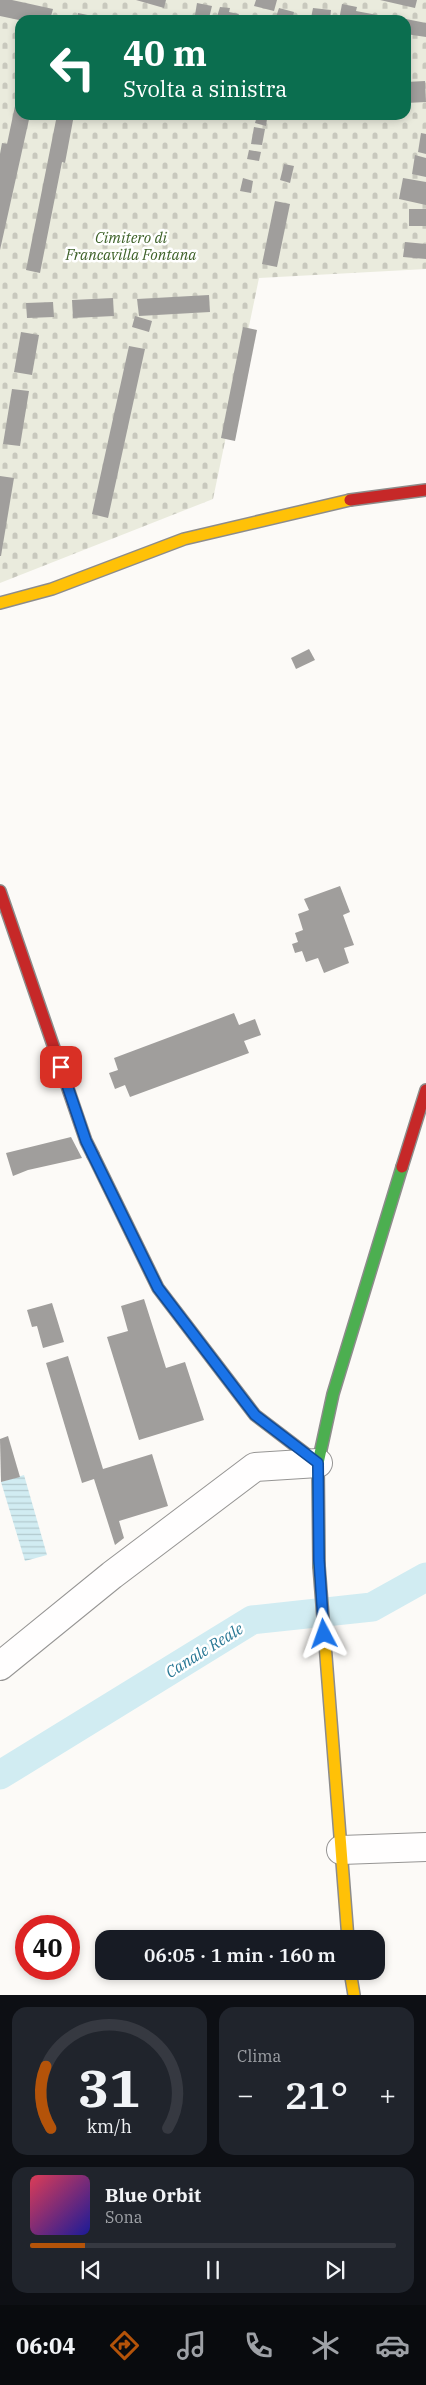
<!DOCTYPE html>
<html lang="it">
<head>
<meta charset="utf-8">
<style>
	body { margin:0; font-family:"IBM Plex Serif",serif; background:#20242c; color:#f1f3f6; height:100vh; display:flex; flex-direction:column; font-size:19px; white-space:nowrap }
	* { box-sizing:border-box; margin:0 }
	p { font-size:16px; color:#9ea1a6 }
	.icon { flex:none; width:28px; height:28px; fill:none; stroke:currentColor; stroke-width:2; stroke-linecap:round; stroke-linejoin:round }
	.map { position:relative; height:1995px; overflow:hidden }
	.side { display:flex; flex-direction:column; gap:12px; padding:12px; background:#0d0f14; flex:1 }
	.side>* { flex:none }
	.guide { position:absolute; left:15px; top:15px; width:396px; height:105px; border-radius:15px; box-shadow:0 2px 8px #0003; background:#0b6e4f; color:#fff; overflow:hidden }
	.speed { position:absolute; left:15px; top:1915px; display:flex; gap:10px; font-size:25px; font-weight:700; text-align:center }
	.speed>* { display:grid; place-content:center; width:65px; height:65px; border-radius:50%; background:#171b24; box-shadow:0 2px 8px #0003; line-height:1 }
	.speed .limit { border:8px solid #d22; background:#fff; color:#111 }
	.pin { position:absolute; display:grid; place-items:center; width:42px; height:42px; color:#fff; margin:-21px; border-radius:10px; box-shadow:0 2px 8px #0006 }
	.me { position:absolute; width:55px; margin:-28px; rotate:356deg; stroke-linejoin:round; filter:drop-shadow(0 0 4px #0008) }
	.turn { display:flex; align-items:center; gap:18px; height:105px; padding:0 25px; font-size:22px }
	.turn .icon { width:65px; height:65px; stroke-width:2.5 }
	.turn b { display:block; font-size:35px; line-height:42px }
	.big { font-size:38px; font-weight:600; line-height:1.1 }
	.side .tile { flex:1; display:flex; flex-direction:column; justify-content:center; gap:8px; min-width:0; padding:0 18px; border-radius:15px; background:#20242c }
	.side .dial { align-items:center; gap:0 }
	.dial svg { height:130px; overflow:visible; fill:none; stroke:#363941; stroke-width:7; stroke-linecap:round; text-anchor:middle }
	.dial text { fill:#f1f3f6; stroke:none }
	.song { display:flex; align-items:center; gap:15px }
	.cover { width:60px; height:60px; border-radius:8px; background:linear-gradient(135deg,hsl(350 70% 55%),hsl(240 70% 35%)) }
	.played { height:5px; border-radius:2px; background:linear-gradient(90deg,#b45309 15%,#363941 15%) }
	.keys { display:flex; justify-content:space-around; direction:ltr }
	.heat { display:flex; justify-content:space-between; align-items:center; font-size:28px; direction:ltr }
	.side .tiles { flex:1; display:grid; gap:12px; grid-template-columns:1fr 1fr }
	.tile:last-child { grid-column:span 2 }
	.trip { position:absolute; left:95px; top:1930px; width:290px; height:50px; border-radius:15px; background:#171b24; box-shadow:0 2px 8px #0003; font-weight:600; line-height:50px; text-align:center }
	.tabs { display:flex; height:80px; justify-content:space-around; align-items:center; background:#090b0e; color:#9ea1a6 }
	.tabs .icon { width:35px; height:35px }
	.tabs .active { color:#b45309 }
	.tabs b { font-size:22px; color:#f1f3f6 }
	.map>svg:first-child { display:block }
	.cemetery { fill:url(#cemetery-stones); fill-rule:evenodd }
	.water { fill:url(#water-rules) }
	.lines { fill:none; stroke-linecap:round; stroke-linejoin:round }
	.canal { stroke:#d1ecf2; stroke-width:29 }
	.building { fill:#a09e9c }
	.street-casing { stroke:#969594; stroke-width:30 }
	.fast-casing { stroke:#8d8c8b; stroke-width:14 }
	.slow-casing { stroke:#8d8c8b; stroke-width:14 }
	.jam-casing { stroke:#8d8c8b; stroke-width:14 }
	.street { stroke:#fffefe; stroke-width:28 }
	.fast { stroke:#4caf50; stroke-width:11 }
	.slow { stroke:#ffc107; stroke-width:11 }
	.jam { stroke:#c62828; stroke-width:11 }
	.route-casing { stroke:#114b97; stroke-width:12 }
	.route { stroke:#1a73e8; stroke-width:9 }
	.labels { text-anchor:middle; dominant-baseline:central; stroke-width:5; stroke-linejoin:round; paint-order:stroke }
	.park-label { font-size:15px; font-style:italic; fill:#3d6128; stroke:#fff }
	.water-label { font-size:16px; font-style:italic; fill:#287794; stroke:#fff }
</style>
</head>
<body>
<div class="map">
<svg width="426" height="1995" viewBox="0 0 426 1995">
	<defs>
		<pattern id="cemetery-stones" width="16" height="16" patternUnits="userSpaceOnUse" patternTransform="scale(1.25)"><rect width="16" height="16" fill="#eaebdd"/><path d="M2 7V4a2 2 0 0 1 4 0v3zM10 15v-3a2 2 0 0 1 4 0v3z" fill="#c8c8bd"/></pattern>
		<pattern id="water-rules" width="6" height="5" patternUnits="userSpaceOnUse" patternTransform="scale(1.25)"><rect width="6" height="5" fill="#d1ecf2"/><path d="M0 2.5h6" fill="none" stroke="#b2c9ce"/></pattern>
	</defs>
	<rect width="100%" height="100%" fill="#fcfaf7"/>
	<path class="cemetery" d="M0,0H426V269L259,278L213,499L0,583ZM20,20H406V115H20Z"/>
	<path class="water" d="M24,1475L47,1555L25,1561L1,1482Z"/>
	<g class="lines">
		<path class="canal" d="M0,1775L252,1620L372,1607L426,1577"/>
	</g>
	<g class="building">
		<path d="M0,0H12L53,9L50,20H19L0,16Z"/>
		<path d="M136,0H166L164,8Z"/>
		<path d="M256,0H277L274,11L254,6Z"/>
		<path d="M380,0H417L415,8Z"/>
		<path d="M197,3L212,6L209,18L195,15Z"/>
		<path d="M342,4L357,7L356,11L404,20H339Z"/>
		<path d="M220,7L230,8L229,12L239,14L236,20H216Z"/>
		<path d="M279,8L294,12L292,20H275Z"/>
		<path d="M313,8L331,10L330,20L311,18Z"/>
		<path d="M78,13L107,19L106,20H77Z"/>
		<path d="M406,19L426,23V37L406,34Z"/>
		<path d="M425,81L426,102L406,103V82Z"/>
		<path d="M19,87L20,115H30L0,250V154L2,143L7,144Z"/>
		<path d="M57,115H74L65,163L62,162L40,273L26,270Z"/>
		<path d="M257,116L267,119L266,126L255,123Z"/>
		<path d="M254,127L265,129L262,145L251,144Z"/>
		<path d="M421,133L426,134V154L418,152Z"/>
		<path d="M249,150L261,152L259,161L247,159Z"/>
		<path d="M415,155L426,158V177L412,174Z"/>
		<path d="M284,164L294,166L290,183L280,180Z"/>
		<path d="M243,178L253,181L251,193L240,191Z"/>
		<path d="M403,178L426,182V205L399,199Z"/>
		<path d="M275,201L290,204L277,267L262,264Z"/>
		<rect x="409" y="209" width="17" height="17"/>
		<path d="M405,242L426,244V259L403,257Z"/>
		<path d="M209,295L210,312L139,316L137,299Z"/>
		<path d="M113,298L114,316L73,318L72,300Z"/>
		<path d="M53,302L54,317L27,318L26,303Z"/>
		<path d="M135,316L152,321L149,332L132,327Z"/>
		<path d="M243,327L257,330L235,441L221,438Z"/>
		<path d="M21,332L39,335L32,375L14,372Z"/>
		<path d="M129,346L145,349L108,518L92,514Z"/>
		<path d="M12,389L29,391L20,446L3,444Z"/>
		<path d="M0,476L14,478L1,556H0Z"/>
		<path d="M309,649L315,660L296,669L291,658Z"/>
		<path d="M340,886L350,912L343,915L354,945L344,948L349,963L324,973L318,958L306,962L302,951L295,953L292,944L298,942L295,933L303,930L298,914L309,910L304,899Z"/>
		<path d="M234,1013L239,1025L255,1019L261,1035L244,1041L249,1053L130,1097L125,1085L115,1089L109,1073L118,1070L114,1058Z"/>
		<path d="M71,1137L82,1158L28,1170L13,1176L6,1153Z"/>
		<path d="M144,1299L166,1368L185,1362L204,1420L139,1440L107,1337L128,1331L121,1306Z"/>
		<path d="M52,1303L64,1342L43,1348L37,1326L32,1327L27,1310Z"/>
		<path d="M68,1356L103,1469L152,1454L168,1506L119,1521L124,1538L115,1545L94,1479L82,1483L46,1363Z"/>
		<path d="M8,1436L20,1477L1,1482L0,1439Z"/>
	</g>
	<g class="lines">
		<g class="street-casing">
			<g id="street">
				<path d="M0,1666L112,1575L255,1467L318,1463"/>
				<path d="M341,1850L426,1847"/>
			</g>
		</g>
		<g class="fast-casing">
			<path id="fast" d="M319,1566L318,1463L333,1394L402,1167"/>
		</g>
		<g class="slow-casing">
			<g id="slow">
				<path d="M0,603L52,589L184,539L350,500"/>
				<path d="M93,1155L158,1288L255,1415L318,1463"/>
				<path d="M319,1566L348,1939"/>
				<path d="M350,1971L354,1995"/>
			</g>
		</g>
		<g class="jam-casing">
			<g id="jam">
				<path d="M350,500L426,490"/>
				<path d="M0,891L86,1141L93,1155"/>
				<path d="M402,1167L426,1090"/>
			</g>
		</g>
		<use href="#street" class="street"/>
		<use href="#fast" class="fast"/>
		<use href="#slow" class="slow"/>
		<use href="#jam" class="jam"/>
	</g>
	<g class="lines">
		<g class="route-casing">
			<path id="route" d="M61,1067L86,1141L158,1288L255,1415L318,1463L319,1560L324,1634"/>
		</g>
		<use href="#route" class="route"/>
	</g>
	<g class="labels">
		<g class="park-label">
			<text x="131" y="237">Cimitero di<tspan x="131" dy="17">Francavilla Fontana</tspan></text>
		</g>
		<g class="water-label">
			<text transform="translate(204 1650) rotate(-32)">Canale Reale</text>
		</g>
	</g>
</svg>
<div class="speed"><div class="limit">40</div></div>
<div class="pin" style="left:61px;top:1067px;background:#d93025"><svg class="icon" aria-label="arrive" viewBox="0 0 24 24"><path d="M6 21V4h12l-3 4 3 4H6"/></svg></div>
<svg class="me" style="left:324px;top:1634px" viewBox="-20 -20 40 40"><path d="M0-17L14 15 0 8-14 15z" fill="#1a73e8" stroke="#fff" stroke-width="4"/></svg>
<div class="trip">06:05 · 1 min · 160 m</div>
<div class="guide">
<div class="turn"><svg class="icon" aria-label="left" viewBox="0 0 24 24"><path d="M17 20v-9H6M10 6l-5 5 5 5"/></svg><div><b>40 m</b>Svolta a sinistra</div></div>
</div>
</div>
<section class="side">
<div class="tiles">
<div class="tile dial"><svg viewBox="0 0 100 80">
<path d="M14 69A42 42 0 1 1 86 69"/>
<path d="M14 69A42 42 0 0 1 11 31" stroke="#b45309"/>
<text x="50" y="56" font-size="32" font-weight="700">31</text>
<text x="50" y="72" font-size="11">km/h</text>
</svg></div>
<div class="tile"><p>Clima</p>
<div class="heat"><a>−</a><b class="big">21°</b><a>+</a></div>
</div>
<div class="tile">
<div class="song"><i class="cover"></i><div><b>Blue Orbit</b><p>Sona</p></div></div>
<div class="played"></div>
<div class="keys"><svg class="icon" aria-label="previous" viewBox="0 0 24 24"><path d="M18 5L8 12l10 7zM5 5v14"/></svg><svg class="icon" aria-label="pause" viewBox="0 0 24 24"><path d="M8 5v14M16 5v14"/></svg><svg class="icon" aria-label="next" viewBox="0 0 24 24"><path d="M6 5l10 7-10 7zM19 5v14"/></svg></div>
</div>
</div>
</section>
<nav class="tabs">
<b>06:04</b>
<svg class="icon active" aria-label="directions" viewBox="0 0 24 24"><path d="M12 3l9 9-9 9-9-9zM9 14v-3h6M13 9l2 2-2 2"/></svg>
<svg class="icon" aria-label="music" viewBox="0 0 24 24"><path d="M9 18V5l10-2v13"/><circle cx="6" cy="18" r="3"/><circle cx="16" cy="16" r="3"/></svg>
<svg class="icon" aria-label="phone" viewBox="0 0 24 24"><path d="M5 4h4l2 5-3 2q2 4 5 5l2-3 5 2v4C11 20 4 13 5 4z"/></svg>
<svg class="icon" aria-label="climate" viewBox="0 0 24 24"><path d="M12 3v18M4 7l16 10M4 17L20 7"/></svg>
<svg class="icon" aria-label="car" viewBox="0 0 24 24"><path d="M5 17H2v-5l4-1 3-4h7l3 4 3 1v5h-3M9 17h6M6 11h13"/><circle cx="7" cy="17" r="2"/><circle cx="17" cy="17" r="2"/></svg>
</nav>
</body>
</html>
